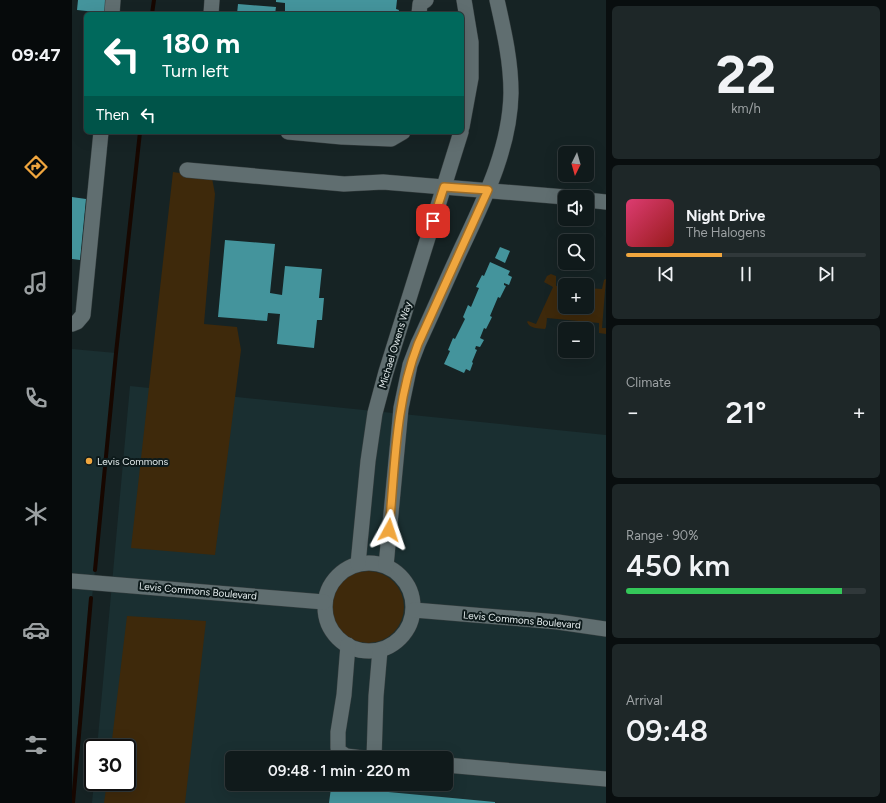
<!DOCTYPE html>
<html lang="en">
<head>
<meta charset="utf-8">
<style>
	body { margin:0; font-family:Figtree,sans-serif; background:#1e2728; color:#f1f3f6; height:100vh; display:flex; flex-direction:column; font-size:15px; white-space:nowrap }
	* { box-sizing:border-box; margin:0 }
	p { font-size:13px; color:#9ca1a3 }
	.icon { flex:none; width:22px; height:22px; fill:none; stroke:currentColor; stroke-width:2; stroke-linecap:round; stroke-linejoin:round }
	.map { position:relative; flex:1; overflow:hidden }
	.sheet { display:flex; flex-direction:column; gap:6px; padding:6px; background:#090e0f; width:280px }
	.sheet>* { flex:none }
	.top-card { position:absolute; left:12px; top:12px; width:380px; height:122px; border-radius:6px; box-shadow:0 4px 16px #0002,0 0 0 1px #30383a; background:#00695c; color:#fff; overflow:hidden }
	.needle { width:26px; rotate:185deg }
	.controls { position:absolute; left:486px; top:146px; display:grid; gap:8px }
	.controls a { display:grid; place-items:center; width:36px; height:36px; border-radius:6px; background:#101a1b; box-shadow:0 4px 16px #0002,0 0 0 1px #30383a; font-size:20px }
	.speed { position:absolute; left:12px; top:739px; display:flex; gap:8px; font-size:20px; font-weight:700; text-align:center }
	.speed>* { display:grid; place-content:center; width:52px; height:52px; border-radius:50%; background:#101a1b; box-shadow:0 4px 16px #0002,0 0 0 1px #30383a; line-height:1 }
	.speed .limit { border:2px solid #111; border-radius:6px; background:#fff; color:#111 }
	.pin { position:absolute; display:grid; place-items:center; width:34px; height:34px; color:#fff; margin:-17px; border-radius:8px; box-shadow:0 2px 6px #0006 }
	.me { position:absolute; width:44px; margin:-22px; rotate:5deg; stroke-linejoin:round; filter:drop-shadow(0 0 3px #0008) }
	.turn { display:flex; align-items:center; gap:14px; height:84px; padding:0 12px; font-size:18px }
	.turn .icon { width:52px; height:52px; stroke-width:2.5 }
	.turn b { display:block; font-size:28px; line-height:34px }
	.then { display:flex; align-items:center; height:38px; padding:0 12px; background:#0003; gap:8px; font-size:15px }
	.big { font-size:30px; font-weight:600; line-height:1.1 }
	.sheet .widget { flex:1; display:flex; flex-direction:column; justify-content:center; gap:6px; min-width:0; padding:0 14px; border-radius:6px; background:#1e2728 }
	.sheet .dial { align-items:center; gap:0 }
	.dial b { font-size:52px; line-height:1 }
	.song { display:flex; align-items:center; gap:12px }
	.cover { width:48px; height:48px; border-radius:6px; background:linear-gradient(135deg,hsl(340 70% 55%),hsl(0 70% 35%)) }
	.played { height:4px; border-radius:2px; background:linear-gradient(90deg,#f0a63e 40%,#30383a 40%) }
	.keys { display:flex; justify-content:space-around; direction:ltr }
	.heat { display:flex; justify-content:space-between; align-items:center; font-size:22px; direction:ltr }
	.charge { height:6px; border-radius:3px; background:linear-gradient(90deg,#34c759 90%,#30383a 0) }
	.trip { position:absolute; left:153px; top:751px; width:228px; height:40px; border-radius:6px; background:#101a1b; box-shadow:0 4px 16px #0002,0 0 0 1px #30383a; font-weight:600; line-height:40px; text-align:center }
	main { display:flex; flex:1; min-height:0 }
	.menu { display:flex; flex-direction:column; width:72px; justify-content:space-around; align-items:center; background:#060a0b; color:#9ca1a3 }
	.menu .icon { width:28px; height:28px }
	.menu .current { color:#f0a63e }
	.menu b { font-size:18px; color:#f1f3f6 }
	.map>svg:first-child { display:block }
	.built { fill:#1a2f31; fill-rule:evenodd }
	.green { fill:#3e290b }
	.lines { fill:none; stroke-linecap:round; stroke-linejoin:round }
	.stream { stroke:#170700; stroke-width:4 }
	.building { fill:#44949c }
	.minor-casing { stroke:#353e3f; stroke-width:16 }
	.minor { stroke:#606e70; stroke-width:15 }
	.route-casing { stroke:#9c6c28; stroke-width:10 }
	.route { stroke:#f0a63e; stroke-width:7 }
	.poi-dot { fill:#f0a63e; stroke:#0d1a1b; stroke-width:1.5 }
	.labels { text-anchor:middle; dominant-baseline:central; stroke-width:4; stroke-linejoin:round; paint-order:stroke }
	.street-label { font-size:10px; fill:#e5edee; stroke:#0d1a1b }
	.poi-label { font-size:10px; fill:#e5edee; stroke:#0d1a1b; text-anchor:start }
</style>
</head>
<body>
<main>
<nav class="menu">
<b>09:47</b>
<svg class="icon current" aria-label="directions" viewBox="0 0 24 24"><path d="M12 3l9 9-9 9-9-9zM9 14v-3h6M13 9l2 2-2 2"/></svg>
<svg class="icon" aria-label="music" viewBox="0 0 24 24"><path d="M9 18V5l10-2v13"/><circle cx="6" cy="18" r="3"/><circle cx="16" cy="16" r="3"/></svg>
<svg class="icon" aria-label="phone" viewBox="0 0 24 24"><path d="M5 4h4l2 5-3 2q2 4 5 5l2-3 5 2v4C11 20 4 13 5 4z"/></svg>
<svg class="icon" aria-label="climate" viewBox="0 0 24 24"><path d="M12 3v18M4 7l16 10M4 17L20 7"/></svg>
<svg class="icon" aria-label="car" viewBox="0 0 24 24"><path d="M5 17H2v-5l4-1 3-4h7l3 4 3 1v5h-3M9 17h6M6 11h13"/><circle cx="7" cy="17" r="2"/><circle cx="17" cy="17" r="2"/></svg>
<svg class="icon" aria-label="filters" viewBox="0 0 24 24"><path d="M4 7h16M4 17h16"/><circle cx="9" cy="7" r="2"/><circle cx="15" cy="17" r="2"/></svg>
</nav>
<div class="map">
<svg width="534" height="803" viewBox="0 0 534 803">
	<rect width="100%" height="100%" fill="#162324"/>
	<g class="built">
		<path d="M0,349L44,353L23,570L0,778Z"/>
		<path d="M58,386L534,435V803H20L22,782H55V748H25ZM160,758H374V784H160Z"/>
	</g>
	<g class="green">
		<path d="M101,172L140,178L143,194L132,324L165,327L169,350L143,555L59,548Z"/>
		<path d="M479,274L484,276V286H493V307H515V288L530,289L532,280L534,279L530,328H534V334L527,333V323L475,318L474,327L473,329C466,328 458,329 455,322L456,321L464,324L481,287L472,282L475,276Z"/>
		<circle cx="296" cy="607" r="36"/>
		<path d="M55,616L134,621L113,803H32L35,782H55V748H39Z"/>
	</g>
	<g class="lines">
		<g class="stream">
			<path d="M80,14L82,0"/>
			<path d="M23,570L44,353L68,132"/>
			<path d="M1,803L19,598"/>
		</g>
	</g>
	<g class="building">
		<path d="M6,0H34L33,13L5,10Z"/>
		<path d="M204,0H325L324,9L327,10L326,14H218L213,13V3L204,2Z"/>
		<path d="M166,4L204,7L203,14H165Z"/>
		<path d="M0,197L14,199L8,260L0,259Z"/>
		<path d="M153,240L203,244L198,293L210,295L213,266L250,269L247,298H252L250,320H245L242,348L205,344L208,314L196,313L195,321L146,317Z"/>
		<path d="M428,247L438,251L433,263L423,258Z"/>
		<path d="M418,262L438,271L436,275L440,277L437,285L432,283V285L434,286L428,298L426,297L418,316L420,317L414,329L412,328L408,338L412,340L408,347L404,346L403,349L405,350L400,362L401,363L398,371L394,369L392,373L372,364L378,351L376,350L381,338L383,339L393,319L391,317L396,305L399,307L407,288L404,287L410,275L412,276Z"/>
		<path d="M273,787L295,789V790L423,802V803H257L259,788L273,789Z"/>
	</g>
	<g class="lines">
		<g class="minor-casing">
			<g id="minor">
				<path d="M40,14L41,0"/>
				<path d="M139,14L140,0"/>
				<path d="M347,14L348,4L354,0"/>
				<path d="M390,127L399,78V42L392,0"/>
				<path d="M216,132L270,137L319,139L331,132"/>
				<path d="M115,170L272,184L311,182L493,197"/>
				<path d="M515,200L534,202"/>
				<path d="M0,324L5,322L11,315L29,132"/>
				<circle cx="297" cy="607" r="44"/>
				<path d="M286,564L296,461L303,413L314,372L389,132"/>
				<path d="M314,566L329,408L338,365L346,344C361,312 375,279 390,247C413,198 438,148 439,93C439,61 432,31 425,0"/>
				<path d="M0,581L252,602"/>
				<path d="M342,610L486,622L534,629"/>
				<path d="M276,645L272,695L266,732V748L268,752L274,756L291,758"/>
				<path d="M302,758L304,696L308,650"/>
				<path d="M374,765L534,779"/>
			</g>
		</g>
		<use href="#minor" class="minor"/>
	</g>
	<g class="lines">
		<g class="route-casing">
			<path id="route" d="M317,530C323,468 323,403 346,344L416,190L372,187L361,221"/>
		</g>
		<use href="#route" class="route"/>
	</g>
	<circle class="poi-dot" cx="17" cy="461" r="4"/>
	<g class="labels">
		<g class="street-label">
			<text transform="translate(323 345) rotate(-73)">Michael Owens Way</text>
			<text transform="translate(126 591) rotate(5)">Levis Commons Boulevard</text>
			<text transform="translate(450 620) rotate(5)">Levis Commons Boulevard</text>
		</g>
		<g class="poi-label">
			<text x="25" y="461">Levis Commons</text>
		</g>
	</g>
</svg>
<div class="controls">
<a><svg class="needle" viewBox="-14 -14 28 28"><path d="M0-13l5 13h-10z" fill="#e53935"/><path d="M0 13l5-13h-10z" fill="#9ca1a3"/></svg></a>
<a><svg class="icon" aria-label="sound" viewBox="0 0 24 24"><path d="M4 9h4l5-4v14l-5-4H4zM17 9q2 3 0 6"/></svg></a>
<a><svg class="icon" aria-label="search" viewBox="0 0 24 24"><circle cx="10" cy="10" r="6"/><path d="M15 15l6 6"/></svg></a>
<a>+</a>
<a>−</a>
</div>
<div class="speed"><div class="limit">30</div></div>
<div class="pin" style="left:361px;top:221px;background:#d93025"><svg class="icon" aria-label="arrive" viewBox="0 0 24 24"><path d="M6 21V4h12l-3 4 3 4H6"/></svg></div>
<svg class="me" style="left:317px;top:530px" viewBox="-20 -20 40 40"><path d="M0-17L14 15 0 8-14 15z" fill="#f0a63e" stroke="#fff" stroke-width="4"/></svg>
<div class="trip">09:48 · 1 min · 220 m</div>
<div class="top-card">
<div class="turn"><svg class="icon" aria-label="left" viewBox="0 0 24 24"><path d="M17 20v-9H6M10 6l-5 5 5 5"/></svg><div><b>180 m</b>Turn left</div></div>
<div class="then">Then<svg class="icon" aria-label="left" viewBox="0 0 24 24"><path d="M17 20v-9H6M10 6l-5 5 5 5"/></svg></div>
</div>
</div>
<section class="sheet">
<div class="widget dial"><b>22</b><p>km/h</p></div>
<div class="widget">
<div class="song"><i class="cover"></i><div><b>Night Drive</b><p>The Halogens</p></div></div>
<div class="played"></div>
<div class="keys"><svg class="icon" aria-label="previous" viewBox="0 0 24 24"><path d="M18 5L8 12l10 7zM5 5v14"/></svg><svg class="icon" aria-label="pause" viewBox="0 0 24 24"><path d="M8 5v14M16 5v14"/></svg><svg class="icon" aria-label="next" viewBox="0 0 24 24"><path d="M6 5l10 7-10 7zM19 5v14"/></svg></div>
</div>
<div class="widget"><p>Climate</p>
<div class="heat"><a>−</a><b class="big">21°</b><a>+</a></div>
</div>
<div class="widget"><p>Range · 90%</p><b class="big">450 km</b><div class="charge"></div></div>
<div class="widget"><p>Arrival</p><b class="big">09:48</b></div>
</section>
</main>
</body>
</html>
